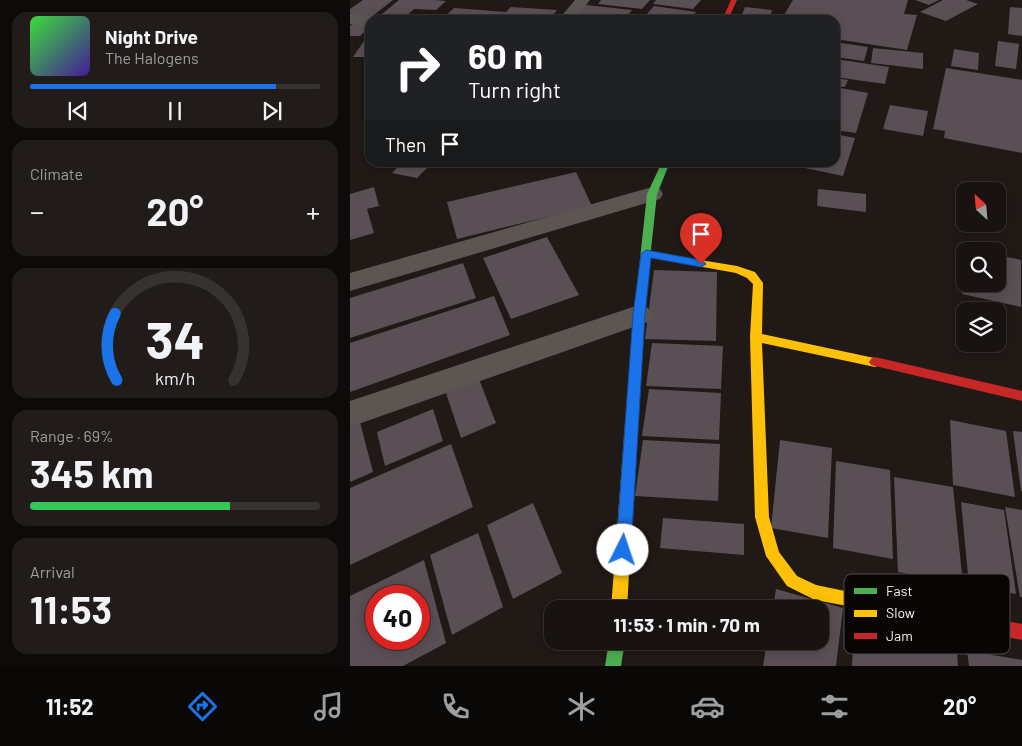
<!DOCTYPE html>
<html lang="en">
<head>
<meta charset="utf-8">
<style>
	body { margin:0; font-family:Barlow,sans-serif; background:#211c19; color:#f1f3f6; height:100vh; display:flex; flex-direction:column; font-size:19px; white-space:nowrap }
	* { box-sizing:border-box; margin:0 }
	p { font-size:16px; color:#9f9e9f }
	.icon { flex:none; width:28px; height:28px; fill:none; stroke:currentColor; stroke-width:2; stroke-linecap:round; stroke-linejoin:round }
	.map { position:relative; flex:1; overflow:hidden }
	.drawer { display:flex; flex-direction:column; gap:12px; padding:12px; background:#0d0a09; width:350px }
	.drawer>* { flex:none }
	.top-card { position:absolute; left:15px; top:15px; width:475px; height:152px; border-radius:15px; box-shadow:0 2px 12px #0003,0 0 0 1px #363230; background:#202124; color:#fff; overflow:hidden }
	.needle { width:32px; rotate:334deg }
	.controls { position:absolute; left:606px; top:182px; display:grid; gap:10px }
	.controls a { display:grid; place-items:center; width:50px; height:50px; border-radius:10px; background:#181310; box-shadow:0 2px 12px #0003,0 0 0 1px #363230; font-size:25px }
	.speed { position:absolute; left:15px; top:585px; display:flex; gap:10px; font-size:25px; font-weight:700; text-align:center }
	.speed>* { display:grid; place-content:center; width:65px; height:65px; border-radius:50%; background:#181310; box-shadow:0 2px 12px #0003,0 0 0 1px #363230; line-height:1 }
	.speed .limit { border:8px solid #d22; background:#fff; color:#111 }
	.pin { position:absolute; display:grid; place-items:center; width:42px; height:42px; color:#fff; margin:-51px -21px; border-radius:50% 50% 50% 0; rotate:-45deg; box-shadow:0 0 5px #0007 }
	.pin .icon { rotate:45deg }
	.me { position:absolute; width:55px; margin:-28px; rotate:4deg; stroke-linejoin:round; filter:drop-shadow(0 0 4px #0008) }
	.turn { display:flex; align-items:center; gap:18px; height:105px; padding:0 20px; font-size:22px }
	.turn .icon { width:65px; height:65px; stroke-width:2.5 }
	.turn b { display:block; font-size:35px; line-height:42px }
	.then { display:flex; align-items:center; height:48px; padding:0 20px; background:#0003; gap:10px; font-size:19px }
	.big { font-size:38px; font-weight:700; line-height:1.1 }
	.drawer .card { flex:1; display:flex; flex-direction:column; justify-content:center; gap:8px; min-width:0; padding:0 18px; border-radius:15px; background:#211c19 }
	.drawer .dial { align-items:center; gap:0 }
	.dial svg { height:130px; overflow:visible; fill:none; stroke:#363230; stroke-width:7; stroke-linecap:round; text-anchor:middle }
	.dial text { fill:#f1f3f6; stroke:none }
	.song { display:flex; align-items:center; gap:15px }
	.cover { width:60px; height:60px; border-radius:8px; background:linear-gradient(135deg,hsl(120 70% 55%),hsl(260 70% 35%)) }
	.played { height:5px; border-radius:2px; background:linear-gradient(90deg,#1a73e8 85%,#363230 85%) }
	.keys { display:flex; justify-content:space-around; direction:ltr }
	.heat { display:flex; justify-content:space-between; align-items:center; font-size:28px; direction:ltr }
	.charge { height:8px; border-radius:4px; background:linear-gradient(90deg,#34c759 69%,#363230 0) }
	.trip { position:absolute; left:194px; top:600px; width:285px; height:50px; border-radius:15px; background:#181310; box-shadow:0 2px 12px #0003,0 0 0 1px #363230; font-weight:700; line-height:50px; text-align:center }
	.dock { display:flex; height:80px; justify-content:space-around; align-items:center; background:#0a0806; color:#9f9e9f }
	.dock .icon { width:35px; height:35px }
	.dock .on { color:#1a73e8 }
	.dock b { font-size:22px; color:#f1f3f6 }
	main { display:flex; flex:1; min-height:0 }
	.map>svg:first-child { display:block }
	.building { fill:#5a4f55; fill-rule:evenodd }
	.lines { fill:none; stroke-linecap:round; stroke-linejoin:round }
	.street { fill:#5c5653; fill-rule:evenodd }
	.fast { fill:#4caf50; fill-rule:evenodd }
	.slow { fill:#ffc107; fill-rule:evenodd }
	.jam { fill:#c62828; fill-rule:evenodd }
	.route { fill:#1a73e8; stroke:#114b97 }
	.key { fill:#090504; stroke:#514c4a; stroke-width:1 }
	.key-label { font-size:14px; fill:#f9f1ed }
</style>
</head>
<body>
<main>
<section class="drawer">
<div class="card">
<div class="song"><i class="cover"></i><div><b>Night Drive</b><p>The Halogens</p></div></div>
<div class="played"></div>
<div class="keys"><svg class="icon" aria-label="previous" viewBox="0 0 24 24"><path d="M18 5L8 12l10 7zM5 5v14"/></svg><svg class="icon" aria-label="pause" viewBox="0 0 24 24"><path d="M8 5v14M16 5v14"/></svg><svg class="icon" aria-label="next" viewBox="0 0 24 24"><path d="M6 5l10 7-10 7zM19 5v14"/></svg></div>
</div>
<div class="card"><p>Climate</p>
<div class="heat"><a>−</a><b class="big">20°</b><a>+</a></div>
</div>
<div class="card dial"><svg viewBox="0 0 100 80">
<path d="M14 69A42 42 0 1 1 86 69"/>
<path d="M14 69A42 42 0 0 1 13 28" stroke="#1a73e8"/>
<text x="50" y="56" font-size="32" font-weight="700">34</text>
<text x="50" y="72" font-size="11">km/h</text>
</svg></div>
<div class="card"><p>Range · 69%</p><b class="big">345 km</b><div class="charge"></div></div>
<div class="card"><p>Arrival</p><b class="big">11:53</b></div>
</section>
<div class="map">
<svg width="672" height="666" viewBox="0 0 672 666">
	<rect width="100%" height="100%" fill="#201916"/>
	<g class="building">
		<path d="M13,0H43L20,18L0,16V9Z"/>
		<path d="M49,0H85L96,1L86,10L64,9L56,16L32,14Z"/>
		<path d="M251,0H300L292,9L248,4Z"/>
		<path d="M306,0H351L343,9L303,4Z"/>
		<path d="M443,0H558L554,14L567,15L557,50L485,39V20H431Z"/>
		<path d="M565,0H589L579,5Z"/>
		<path d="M593,0H616L628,4L596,21L570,12Z"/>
		<path d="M236,5L282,10L274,20L227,15Z"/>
		<path d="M304,6L346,12L340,20L296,15Z"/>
		<path d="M161,7L207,10L199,20H91L104,8L156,12Z"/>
		<path d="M395,7L422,10L419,20H390Z"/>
		<path d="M660,7L672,8V36L658,34Z"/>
		<path d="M5,21L20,22V27L10,36H0V26Z"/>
		<path d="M14,41H20V57H3Z"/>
		<path d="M648,41L669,44L666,69L645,66Z"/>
		<path d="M485,42L518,47L514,61L485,57Z"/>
		<path d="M523,48L573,53V69L521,63Z"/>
		<path d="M604,49L629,53L628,70L601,66Z"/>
		<path d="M485,59L539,67L535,84L485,77Z"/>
		<path d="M596,68L672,80V153L594,138L595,131L583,129Z"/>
		<path d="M485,78L498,80L495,87L485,86Z"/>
		<path d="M485,87L518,93L506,133L485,130Z"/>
		<path d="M540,105L578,111L573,136L533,129Z"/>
		<path d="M485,134L505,138L493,176L455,168L458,162H485Z"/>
		<path d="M53,162H83L67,178L42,173Z"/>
		<path d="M96,162H134L130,168Z"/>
		<path d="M226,172L242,206L107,239L97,202Z"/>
		<path d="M24,187L29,206L17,209L24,233L0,240V194Z"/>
		<path d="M468,189L516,194V212L467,206Z"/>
		<path d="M197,237L229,295L161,319L133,258Z"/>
		<path d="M648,255L671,260V307L612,294L614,274L615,284H648Z"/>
		<path d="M113,263L126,298L0,338V298Z"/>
		<path d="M304,270L367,272L366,341L295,339Z"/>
		<path d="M144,296L160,335L0,392V343Z"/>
		<path d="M302,343L373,346L371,389L296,386Z"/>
		<path d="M129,379L146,423L111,438L96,393Z"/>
		<path d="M299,389L371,393L369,440L292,436Z"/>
		<path d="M83,409L93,441L35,466L27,432Z"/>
		<path d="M600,420L656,431L665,497L603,485Z"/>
		<path d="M10,422L23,472L0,482V426Z"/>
		<path d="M663,431L672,432V491H671Z"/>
		<path d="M293,440L370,444L368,501L285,496Z"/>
		<path d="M430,440L482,448L478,538L421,528Z"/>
		<path d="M101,444L123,507L0,565V488Z"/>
		<path d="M486,461L540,470L543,559L483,548Z"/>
		<path d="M544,477L603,487L613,584L548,572Z"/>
		<path d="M611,502L654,510L666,594L619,585Z"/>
		<path d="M183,503L212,573L163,599L137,525Z"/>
		<path d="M655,507L672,510V597H670Z"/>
		<path d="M313,518L394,524V555L310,548Z"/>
		<path d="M128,533L153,607L102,635L80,555Z"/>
		<path d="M74,560L96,643L53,666H0V596ZM26,596H69V639H26Z"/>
		<path d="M426,589L493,608L486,666H413L417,641H470V609H423Z"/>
		<path d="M504,624L607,649L608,666H502Z"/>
		<path d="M617,651L672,660V666H619Z"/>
	</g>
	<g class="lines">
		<g class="street">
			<path d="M225,0H240L224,20H208Z"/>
			<path d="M0,14L20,16L27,20H20V26L0,24Z"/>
			<path d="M302,187L310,189L313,194L310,199L0,291V273Z"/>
			<path d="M289,305L298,308L302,315L298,322L0,427V401Z"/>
		</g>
		<g class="fast">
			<path d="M312,162H320L307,194L294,315L289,398L287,402L283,403L279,402L277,398L284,315L297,194Z"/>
			<path d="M259,641H275L271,666H255Z"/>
		</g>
		<g class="slow">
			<path d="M296,251L387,266L405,272L413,283L412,334L529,359L531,362L529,365L525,367L412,343L419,517L429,552L447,576L466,585L519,596L522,601L519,606L514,609L465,600L437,586L416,556L405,517L400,337L403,284L397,278L386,273L292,256L291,254Z"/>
			<path d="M283,393L287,394L289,398L277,609H261L277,398L279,394Z"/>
		</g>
		<g class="jam">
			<path d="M381,0H387L378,20H372Z"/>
			<path d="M525,357L672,391V401L521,365L519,362L521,359Z"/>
			<path d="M514,593L672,624V640L514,609L509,606L506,601L509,596Z"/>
		</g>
	</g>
	<path class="route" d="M296,250L351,260L356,264L351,267L301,258L295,315L281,550L279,555L273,557L268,555L266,550L283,315L291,254Z"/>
	<rect x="494" y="574" width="166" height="80" rx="8" class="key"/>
	<rect x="504" y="588" width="23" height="6" fill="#4caf50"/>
	<rect x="504" y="610" width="23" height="7" fill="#ffc107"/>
	<rect x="504" y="633" width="23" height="6" fill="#c62828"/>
	<g class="key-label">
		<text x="536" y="596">Fast</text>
		<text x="536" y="618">Slow</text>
		<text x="536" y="641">Jam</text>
	</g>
</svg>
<div class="controls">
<a><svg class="needle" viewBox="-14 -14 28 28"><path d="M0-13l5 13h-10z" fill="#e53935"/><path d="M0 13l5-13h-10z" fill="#9f9e9f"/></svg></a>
<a><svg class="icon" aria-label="search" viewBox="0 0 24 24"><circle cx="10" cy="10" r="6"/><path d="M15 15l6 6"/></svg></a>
<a><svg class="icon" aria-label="layers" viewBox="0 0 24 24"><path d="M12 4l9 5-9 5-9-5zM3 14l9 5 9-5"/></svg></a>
</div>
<div class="speed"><div class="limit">40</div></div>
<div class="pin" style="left:351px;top:264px;background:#d93025"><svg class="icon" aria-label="arrive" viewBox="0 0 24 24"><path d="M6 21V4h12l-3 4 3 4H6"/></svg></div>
<svg class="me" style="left:273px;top:550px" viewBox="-20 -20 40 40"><circle r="19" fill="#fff"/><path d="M0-13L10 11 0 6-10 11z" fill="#1a73e8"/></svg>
<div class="trip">11:53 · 1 min · 70 m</div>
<div class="top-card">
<div class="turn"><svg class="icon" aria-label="right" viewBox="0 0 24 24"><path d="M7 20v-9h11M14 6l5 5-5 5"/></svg><div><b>60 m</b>Turn right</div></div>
<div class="then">Then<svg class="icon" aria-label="arrive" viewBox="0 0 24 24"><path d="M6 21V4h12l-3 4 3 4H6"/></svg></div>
</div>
</div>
</main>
<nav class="dock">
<b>11:52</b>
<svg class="icon on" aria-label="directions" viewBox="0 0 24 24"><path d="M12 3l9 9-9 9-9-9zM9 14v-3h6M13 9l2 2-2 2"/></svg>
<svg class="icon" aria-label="music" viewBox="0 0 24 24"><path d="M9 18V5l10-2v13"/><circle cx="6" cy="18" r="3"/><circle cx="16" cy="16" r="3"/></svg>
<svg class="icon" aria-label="phone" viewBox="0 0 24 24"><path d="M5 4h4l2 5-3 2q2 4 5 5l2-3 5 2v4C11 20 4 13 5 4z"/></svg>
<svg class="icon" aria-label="climate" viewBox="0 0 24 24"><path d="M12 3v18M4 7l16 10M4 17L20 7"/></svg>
<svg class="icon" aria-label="car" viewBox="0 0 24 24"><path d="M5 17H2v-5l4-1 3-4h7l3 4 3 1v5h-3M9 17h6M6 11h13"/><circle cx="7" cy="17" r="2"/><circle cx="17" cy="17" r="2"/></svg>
<svg class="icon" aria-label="filters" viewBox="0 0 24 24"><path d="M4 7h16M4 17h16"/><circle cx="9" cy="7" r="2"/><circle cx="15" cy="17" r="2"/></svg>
<b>20°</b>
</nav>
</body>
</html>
